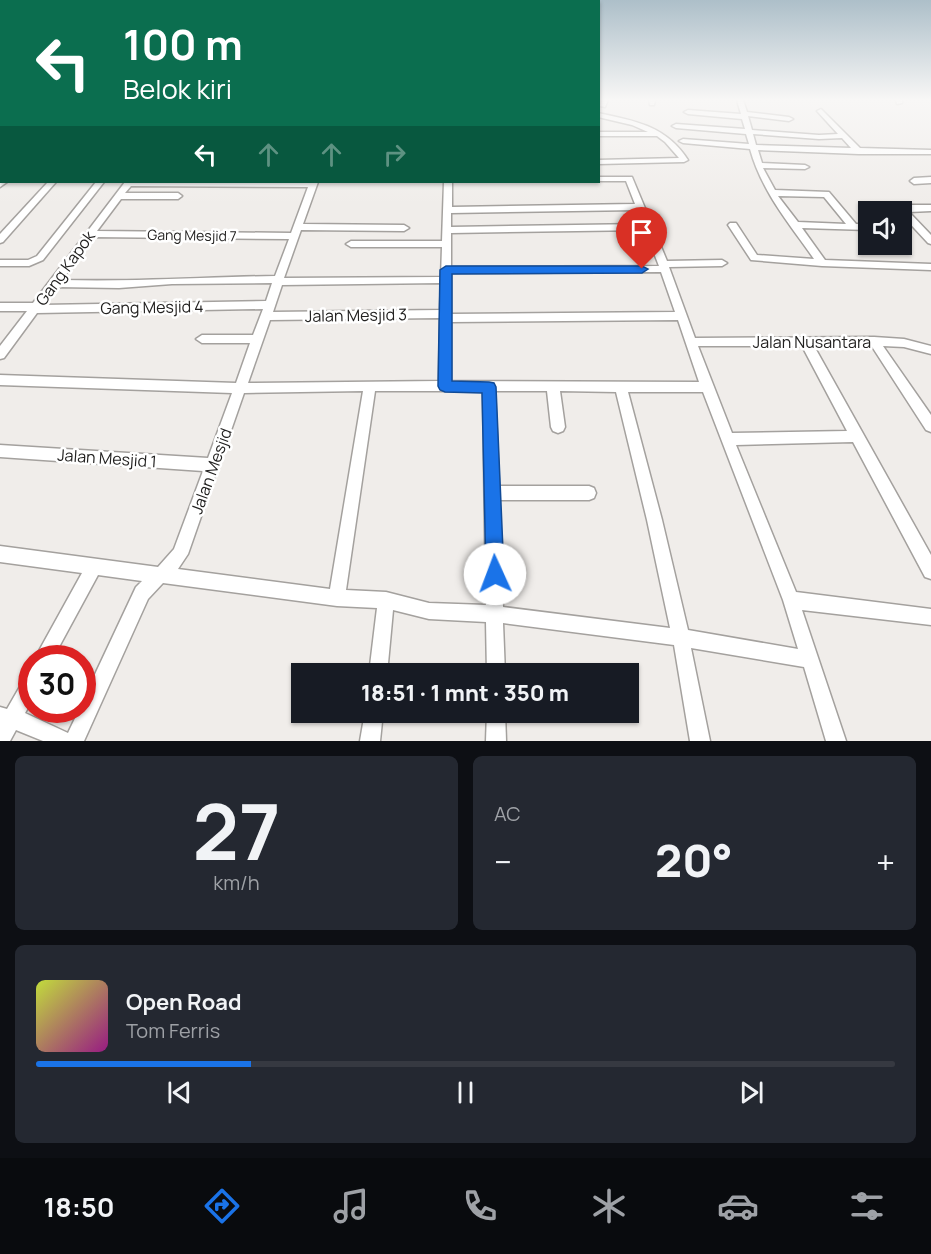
<!DOCTYPE html>
<html lang="id">
<head>
<meta charset="utf-8">
<style>
	body { margin:0; font-family:Manrope,sans-serif; background:#242831; color:#f1f3f6; height:100vh; display:flex; flex-direction:column; font-size:22px; white-space:nowrap }
	* { box-sizing:border-box; margin:0 }
	p { font-size:20px; color:#9ea1a6 }
	.icon { flex:none; width:33px; height:33px; fill:none; stroke:currentColor; stroke-width:2; stroke-linecap:round; stroke-linejoin:round }
	.map { position:relative; height:741px; overflow:hidden }
	.panel { display:flex; flex-direction:column; gap:15px; padding:15px; background:#0d0f14; flex:1 }
	.panel>* { flex:none }
	.top-card { position:absolute; left:0px; top:0px; width:600px; height:183px; box-shadow:0 2px 4px #0004; background:#0b6e4f; color:#fff; overflow:hidden }
	.fabs { position:absolute; left:858px; top:201px; display:grid; gap:12px }
	.fabs a { display:grid; place-items:center; width:54px; height:54px; border-radius:0px; background:#171b24; box-shadow:0 2px 4px #0004; font-size:30px }
	.speed { position:absolute; left:18px; top:645px; display:flex; gap:12px; font-size:30px; font-weight:700; text-align:center }
	.speed>* { display:grid; place-content:center; width:78px; height:78px; border-radius:50%; background:#171b24; box-shadow:0 2px 4px #0004; line-height:1 }
	.speed .limit { border:9px solid #d22; background:#fff; color:#111 }
	.pin { position:absolute; display:grid; place-items:center; width:51px; height:51px; color:#fff; margin:-62px -26px; border-radius:50% 50% 50% 0; rotate:-45deg; box-shadow:0 0 6px #0007 }
	.pin .icon { rotate:45deg }
	.me { position:absolute; width:66px; margin:-33px; rotate:358deg; stroke-linejoin:round; filter:drop-shadow(0 0 4px #0008) }
	.turn { display:flex; align-items:center; gap:21px; height:126px; padding:0 24px; font-size:27px }
	.turn .icon { width:78px; height:78px; stroke-width:2.5 }
	.turn b { display:block; font-size:42px; line-height:51px }
	.lanes { display:flex; align-items:center; height:57px; padding:0 24px; background:#0003; justify-content:center; gap:30px; direction:ltr }
	.lanes .off { opacity:.35 }
	.big { font-size:45px; font-weight:800; line-height:1.1 }
	.panel .card { flex:1; display:flex; flex-direction:column; justify-content:center; gap:9px; min-width:0; padding:0 21px; border-radius:9px; background:#242831 }
	.panel .dial { align-items:center; gap:0 }
	.dial b { font-size:78px; line-height:1 }
	.song { display:flex; align-items:center; gap:18px }
	.cover { width:72px; height:72px; border-radius:9px; background:linear-gradient(135deg,hsl(70 70% 55%),hsl(310 70% 35%)) }
	.played { height:6px; border-radius:3px; background:linear-gradient(90deg,#1a73e8 25%,#363941 25%) }
	.keys { display:flex; justify-content:space-around; direction:ltr }
	.heat { display:flex; justify-content:space-between; align-items:center; font-size:33px; direction:ltr }
	.panel .tiles { flex:1; display:grid; gap:15px; grid-template-columns:1fr 1fr }
	.card:last-child { grid-column:span 2 }
	.trip { position:absolute; left:291px; top:663px; width:348px; height:60px; border-radius:0px; background:#171b24; box-shadow:0 2px 4px #0004; font-weight:800; line-height:60px; text-align:center }
	.tabs { display:flex; height:96px; justify-content:space-around; align-items:center; background:#090b0e; color:#9ea1a6 }
	.tabs .icon { width:42px; height:42px }
	.tabs .on { color:#1a73e8 }
	.tabs b { font-size:27px; color:#f1f3f6 }
	.map>svg:first-child { display:block }
	.lines { fill:none; stroke-linecap:round; stroke-linejoin:round }
	.minor-casing { stroke:#a4a19e; stroke-width:3 }
	.minor { fill:#fff; fill-rule:evenodd }
	.route { fill:#1a73e8; stroke:#114b97; stroke-width:1.5 }
	.labels { text-anchor:middle; dominant-baseline:central; stroke-width:5; stroke-linejoin:round; paint-order:stroke }
	.far-street-label { font-size:14px; fill:#222120; stroke:#fff }
	.street-label { font-size:16px; fill:#222120; stroke:#fff }
</style>
</head>
<body>
<div class="map">
<svg width="931" height="741" viewBox="0 0 931 741">
	<rect width="100%" height="100%" fill="#f0edea"/>
	<g class="lines">
		<g class="minor-casing">
			<g id="minor">
				<path d="M602,100H608L605,107L600,106Z"/>
				<path d="M649,100H655L654,105H650Z"/>
				<path d="M737,100H743L747,112L789,117L793,119L789,121L748,116L752,130L819,135L838,134L817,111L821,109L860,148L931,150V154H859L758,150L762,163L805,165L809,167L805,169L763,168L775,190L829,192L856,224H868V230L802,228L825,260L931,264V270L822,266L751,260L728,225L730,223H736L757,255L814,259C789,223 762,192 750,149L683,143L679,141L683,139L749,144L746,134L676,128L672,126L676,124L745,129L742,119L688,114L684,112L688,110L741,114ZM753,134L819,139L842,138L851,148L756,145ZM778,196L824,197L846,224L798,222Z"/>
				<path d="M896,100H902V103L897,104Z"/>
				<path d="M598,113C636,121 666,126 688,160L684,162L598,164V160L679,158L665,142L657,136H598V132H648L632,125L598,117Z"/>
				<rect x="0" y="118" width="2" height="4"/>
				<path d="M0,128H2L0,133Z"/>
				<rect x="0" y="160" width="2" height="4"/>
				<path d="M598,177H632L667,261L722,260L727,263L722,266L669,267L695,338L874,337L904,339L931,346V354L904,347L883,346L931,415V432L926,430L871,345L814,346L931,555V579L925,577L853,442L736,445L796,592L931,609V625L802,610L846,741H826L804,667L691,648L710,741H690L674,645L503,623L505,674H487L486,622L429,619L393,610L387,674H369L377,608L337,606L163,583L148,599L84,741H43L16,730L10,741H0V707L7,709L26,676L32,673V701L25,713L68,733L79,710H82V702L136,587L142,581L98,575L53,658H35L82,573L0,562V546L158,567L174,549L203,471L0,457V445L208,458L232,393L0,385V375L236,383L250,343H202L196,339L202,335H253L263,309L37,313L4,358L0,359V346L27,311H0V303H33L125,182H318L303,224L404,225L409,228L404,231L301,230L284,278L441,277L442,247H351L346,244L351,241H442L444,182H452V207L635,204L626,181H598ZM131,186L308,187L291,233L97,231L121,199H178L182,196L178,193H125ZM637,210L643,224L451,227V213ZM645,230L659,266L451,267V233ZM93,237L289,239L275,276C204,277 133,282 62,280ZM661,272L675,312L451,314V273ZM272,283L266,301L43,305L57,287L119,288L172,284ZM441,283L440,310L273,312L282,285ZM440,318L439,381L248,383L270,320ZM678,320L699,382L451,381V322ZM698,346H802L847,431L732,433ZM363,391L330,589L178,569L188,554L244,393ZM375,391H483L486,605L429,603L386,592L346,590ZM495,391H547L551,427L553,431L558,433L563,431L565,427L560,391L616,392L647,520L670,628L503,607L499,500H589L594,498L596,493L594,488L589,486H499ZM628,392H703L783,600L798,649L688,630L662,520Z"/>
				<path d="M931,177V183L914,184L910,181L914,178Z"/>
				<path d="M0,180L7,182L0,187Z"/>
				<path d="M48,182H56L3,242L0,243V234Z"/>
				<path d="M96,182H104L43,260L29,266H0V260H28L37,256Z"/>
				<path d="M909,205H931V211L909,212L931,235V244L928,243L902,215V212L899,211Z"/>
				<path d="M365,712H383L380,741H360Z"/>
				<path d="M487,712H505L506,741H486Z"/>
			</g>
		</g>
		<use href="#minor" class="minor"/>
	</g>
	<linearGradient id="sky" x2="0" y2="1"><stop stop-color="#adbfc9"/><stop offset="0.49" stop-color="#f8f7f6"/><stop offset="1" stop-color="#f8f7f6" stop-opacity="0"/></linearGradient>
	<rect width="931" height="204" fill="url(#sky)"/>
	<path class="route" d="M446,266H642L648,269L642,273L452,274V381L489,382L494,383L496,387L504,574L501,580L495,583L488,580L486,574L482,393L445,392L440,390L438,386L440,270Z"/>
	<g class="labels">
		<g class="far-street-label">
			<text transform="translate(192 235) rotate(1)">Gang Mesjid 7</text>
		</g>
		<g class="street-label">
			<text transform="translate(65 268) rotate(-54)">Gang Kapok</text>
			<text transform="translate(152 307) rotate(-1)">Gang Mesjid 4</text>
			<text transform="translate(356 315) rotate(-1)">Jalan Mesjid 3</text>
			<text x="812" y="342">Jalan Nusantara</text>
			<text transform="translate(107 458) rotate(4)">Jalan Mesjid 1</text>
			<text transform="translate(211 471) rotate(-70)">Jalan Mesjid</text>
		</g>
	</g>
</svg>
<div class="fabs">
<a><svg class="icon" aria-label="sound" viewBox="0 0 24 24"><path d="M4 9h4l5-4v14l-5-4H4zM17 9q2 3 0 6"/></svg></a>
</div>
<div class="speed"><div class="limit">30</div></div>
<div class="pin" style="left:642px;top:269px;background:#d93025"><svg class="icon" aria-label="arrive" viewBox="0 0 24 24"><path d="M6 21V4h12l-3 4 3 4H6"/></svg></div>
<svg class="me" style="left:495px;top:574px" viewBox="-20 -20 40 40"><circle r="19" fill="#fff"/><path d="M0-13L10 11 0 6-10 11z" fill="#1a73e8"/></svg>
<div class="trip">18:51 · 1 mnt · 350 m</div>
<div class="top-card">
<div class="turn"><svg class="icon" aria-label="left" viewBox="0 0 24 24"><path d="M17 20v-9H6M10 6l-5 5 5 5"/></svg><div><b>100 m</b>Belok kiri</div></div>
<div class="lanes"><svg class="icon" aria-label="left" viewBox="0 0 24 24"><path d="M17 20v-9H6M10 6l-5 5 5 5"/></svg><svg class="icon off" aria-label="ahead" viewBox="0 0 24 24"><path d="M12 20V5M6 11l6-6 6 6"/></svg><svg class="icon off" aria-label="ahead" viewBox="0 0 24 24"><path d="M12 20V5M6 11l6-6 6 6"/></svg><svg class="icon off" aria-label="right" viewBox="0 0 24 24"><path d="M7 20v-9h11M14 6l5 5-5 5"/></svg></div>
</div>
</div>
<section class="panel">
<div class="tiles">
<div class="card dial"><b>27</b><p>km/h</p></div>
<div class="card"><p>AC</p>
<div class="heat"><a>−</a><b class="big">20°</b><a>+</a></div>
</div>
<div class="card">
<div class="song"><i class="cover"></i><div><b>Open Road</b><p>Tom Ferris</p></div></div>
<div class="played"></div>
<div class="keys"><svg class="icon" aria-label="previous" viewBox="0 0 24 24"><path d="M18 5L8 12l10 7zM5 5v14"/></svg><svg class="icon" aria-label="pause" viewBox="0 0 24 24"><path d="M8 5v14M16 5v14"/></svg><svg class="icon" aria-label="next" viewBox="0 0 24 24"><path d="M6 5l10 7-10 7zM19 5v14"/></svg></div>
</div>
</div>
</section>
<nav class="tabs">
<b>18:50</b>
<svg class="icon on" aria-label="directions" viewBox="0 0 24 24"><path d="M12 3l9 9-9 9-9-9zM9 14v-3h6M13 9l2 2-2 2"/></svg>
<svg class="icon" aria-label="music" viewBox="0 0 24 24"><path d="M9 18V5l10-2v13"/><circle cx="6" cy="18" r="3"/><circle cx="16" cy="16" r="3"/></svg>
<svg class="icon" aria-label="phone" viewBox="0 0 24 24"><path d="M5 4h4l2 5-3 2q2 4 5 5l2-3 5 2v4C11 20 4 13 5 4z"/></svg>
<svg class="icon" aria-label="climate" viewBox="0 0 24 24"><path d="M12 3v18M4 7l16 10M4 17L20 7"/></svg>
<svg class="icon" aria-label="car" viewBox="0 0 24 24"><path d="M5 17H2v-5l4-1 3-4h7l3 4 3 1v5h-3M9 17h6M6 11h13"/><circle cx="7" cy="17" r="2"/><circle cx="17" cy="17" r="2"/></svg>
<svg class="icon" aria-label="filters" viewBox="0 0 24 24"><path d="M4 7h16M4 17h16"/><circle cx="9" cy="7" r="2"/><circle cx="15" cy="17" r="2"/></svg>
</nav>
</body>
</html>
